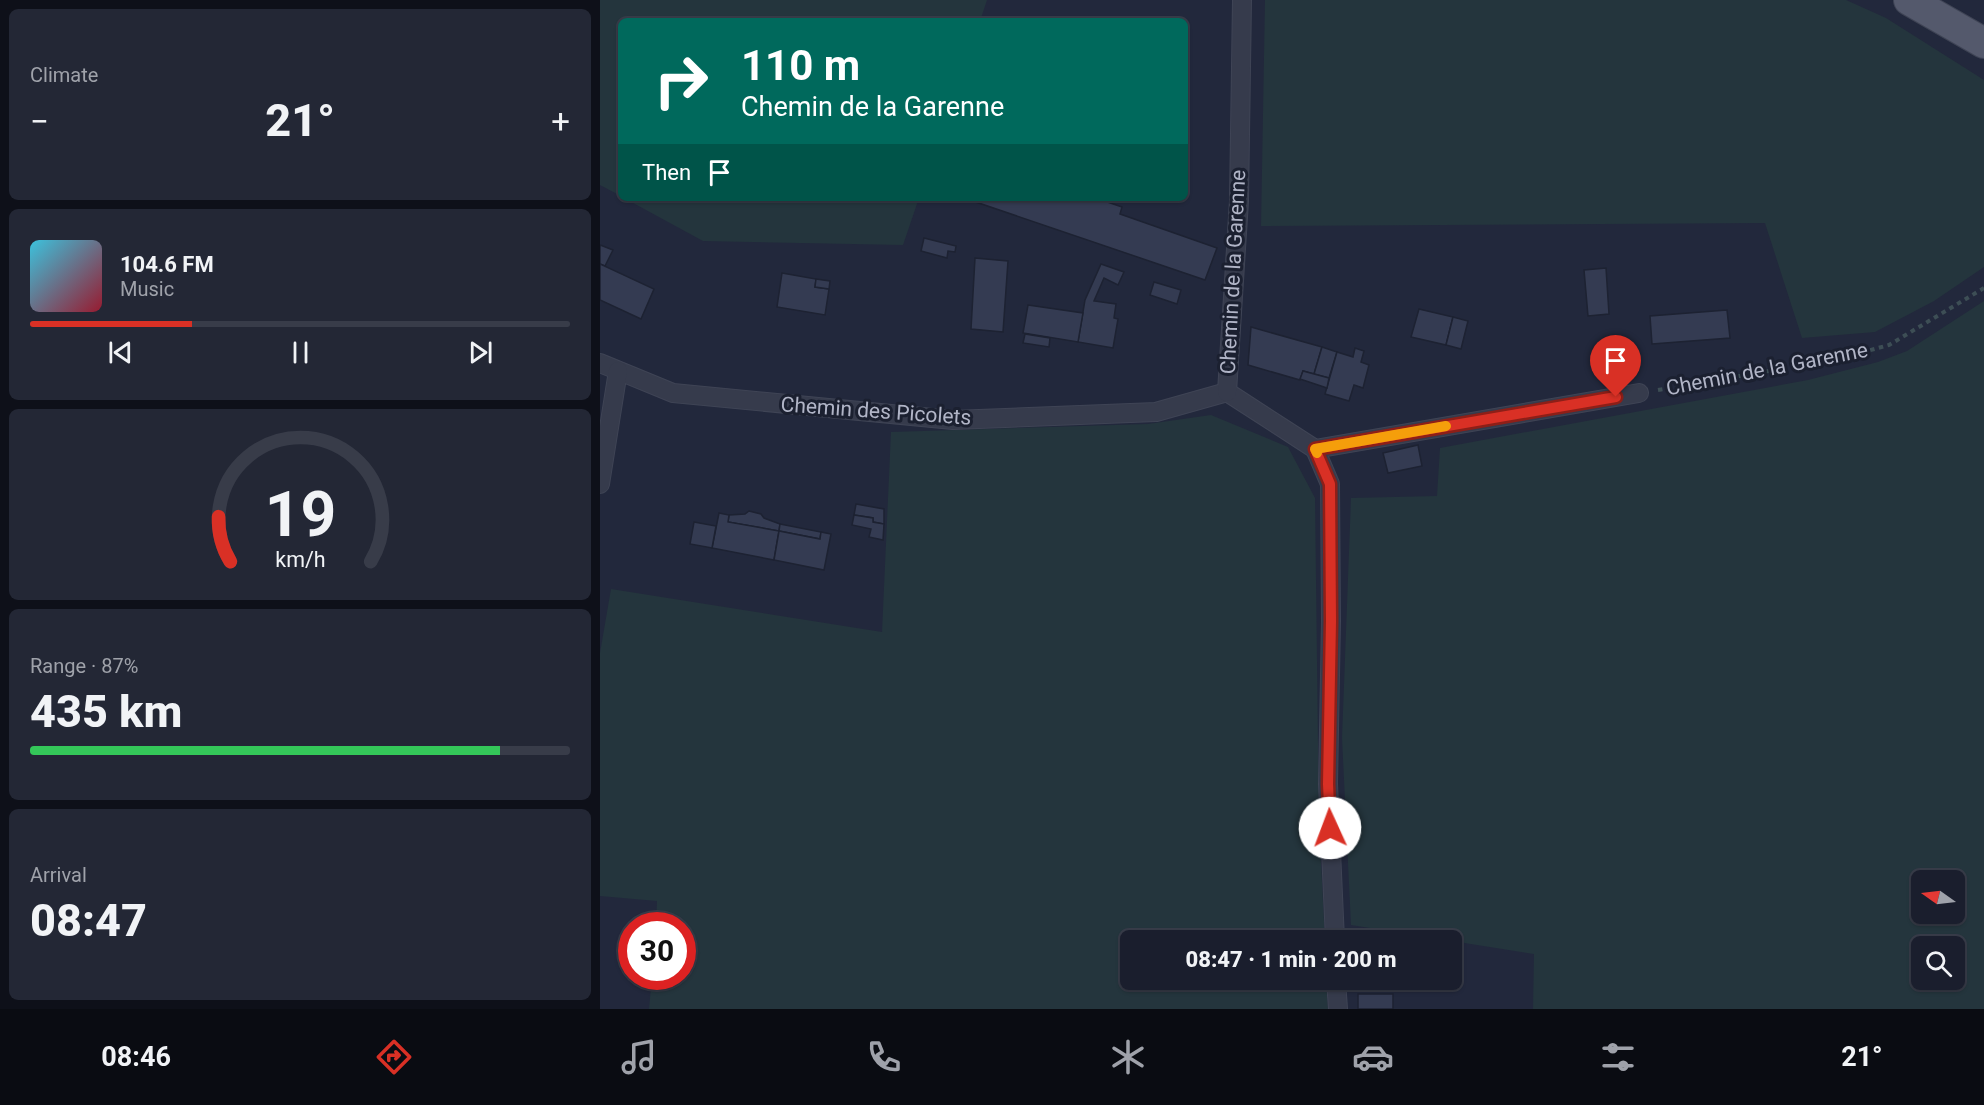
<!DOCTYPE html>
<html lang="en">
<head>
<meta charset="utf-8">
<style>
	body { margin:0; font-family:Roboto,sans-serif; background:#232735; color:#f1f3f6; height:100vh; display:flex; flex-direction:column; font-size:22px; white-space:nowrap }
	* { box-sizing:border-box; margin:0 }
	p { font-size:20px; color:#9fa2aa }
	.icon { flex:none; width:33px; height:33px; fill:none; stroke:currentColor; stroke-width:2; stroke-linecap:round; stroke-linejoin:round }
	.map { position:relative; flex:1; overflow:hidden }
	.panel { display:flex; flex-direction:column; gap:9px; padding:9px; background:#0e1019; width:600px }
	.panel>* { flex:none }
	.hud { position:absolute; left:18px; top:18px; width:570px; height:183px; border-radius:9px; box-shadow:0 2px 4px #0004,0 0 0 2px #383c49; background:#00695c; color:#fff; overflow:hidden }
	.needle { width:39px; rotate:284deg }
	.tools { position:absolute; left:1311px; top:870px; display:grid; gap:12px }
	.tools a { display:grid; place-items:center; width:54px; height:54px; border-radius:9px; background:#1a1e2d; box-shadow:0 2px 4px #0004,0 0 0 2px #383c49; font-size:30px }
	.speed { position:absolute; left:18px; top:912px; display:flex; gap:12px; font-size:30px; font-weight:700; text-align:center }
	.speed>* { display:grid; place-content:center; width:78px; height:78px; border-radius:50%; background:#1a1e2d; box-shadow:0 2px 4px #0004,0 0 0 2px #383c49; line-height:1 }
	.speed .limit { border:9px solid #d22; background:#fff; color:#111 }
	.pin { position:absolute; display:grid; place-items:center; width:51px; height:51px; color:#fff; margin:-62px -26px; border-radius:50% 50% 50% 0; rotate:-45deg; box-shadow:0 0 6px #0007 }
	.pin .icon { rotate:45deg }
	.me { position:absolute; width:66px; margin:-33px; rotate:358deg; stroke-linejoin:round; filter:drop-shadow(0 0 4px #0008) }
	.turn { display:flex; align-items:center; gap:21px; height:126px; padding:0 24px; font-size:27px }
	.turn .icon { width:78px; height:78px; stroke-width:2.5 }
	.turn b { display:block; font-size:42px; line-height:51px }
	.then { display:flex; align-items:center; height:57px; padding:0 24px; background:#0003; gap:12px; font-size:22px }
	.big { font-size:45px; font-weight:800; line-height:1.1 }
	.panel .tile { flex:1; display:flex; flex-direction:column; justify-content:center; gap:9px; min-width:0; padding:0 21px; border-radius:9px; background:#232735 }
	.panel .dial { align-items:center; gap:0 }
	.dial svg { height:156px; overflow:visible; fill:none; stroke:#383c49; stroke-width:7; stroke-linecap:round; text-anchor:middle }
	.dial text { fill:#f1f3f6; stroke:none }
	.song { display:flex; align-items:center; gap:18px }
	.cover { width:72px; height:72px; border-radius:9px; background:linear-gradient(135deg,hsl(190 70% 55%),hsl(350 70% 35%)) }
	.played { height:6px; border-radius:3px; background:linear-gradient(90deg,#d93025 30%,#383c49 30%) }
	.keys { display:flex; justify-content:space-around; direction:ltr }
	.heat { display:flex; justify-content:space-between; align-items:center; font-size:33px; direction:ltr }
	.charge { height:9px; border-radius:4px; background:linear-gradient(90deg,#34c759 87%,#383c49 0) }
	.trip { position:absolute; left:520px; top:930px; width:342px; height:60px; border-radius:9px; background:#1a1e2d; box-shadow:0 2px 4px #0004,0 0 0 2px #383c49; font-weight:800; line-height:60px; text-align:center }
	.menu { display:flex; height:96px; justify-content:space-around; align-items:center; background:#0a0c12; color:#9fa2aa }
	.menu .icon { width:42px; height:42px }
	.menu .current { color:#d93025 }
	.menu b { font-size:27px; color:#f1f3f6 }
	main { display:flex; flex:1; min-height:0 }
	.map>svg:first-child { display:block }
	.green { fill:#24353d; fill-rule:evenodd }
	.building { fill:#343b52; stroke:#1d2232; stroke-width:1.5 }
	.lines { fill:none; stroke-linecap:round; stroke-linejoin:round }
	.minor-casing { stroke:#3f4455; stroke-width:20 }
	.primary-casing { stroke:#3f4455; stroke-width:32 }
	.path { stroke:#3d4e55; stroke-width:4; stroke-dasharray:4.5 4.5; stroke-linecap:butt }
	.minor { stroke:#363b4c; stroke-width:18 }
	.primary { stroke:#54596c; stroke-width:30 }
	.route-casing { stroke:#8d1f18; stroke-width:15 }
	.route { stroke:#d93025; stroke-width:10 }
	.slow { stroke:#f59e0b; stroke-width:10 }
	.labels { text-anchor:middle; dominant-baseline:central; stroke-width:6; stroke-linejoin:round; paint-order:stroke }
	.street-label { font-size:21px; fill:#b1b5c7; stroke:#1b2030 }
</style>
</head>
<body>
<main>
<section class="panel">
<div class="tile"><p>Climate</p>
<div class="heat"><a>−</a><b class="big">21°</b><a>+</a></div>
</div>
<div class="tile">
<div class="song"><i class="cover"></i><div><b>104.6 FM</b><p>Music</p></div></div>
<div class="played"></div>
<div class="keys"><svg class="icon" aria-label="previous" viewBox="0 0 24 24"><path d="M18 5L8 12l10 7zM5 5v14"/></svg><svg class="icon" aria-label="pause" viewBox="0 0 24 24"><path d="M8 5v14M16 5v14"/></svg><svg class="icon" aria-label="next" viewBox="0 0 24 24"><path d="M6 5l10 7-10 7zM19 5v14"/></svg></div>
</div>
<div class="tile dial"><svg viewBox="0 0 100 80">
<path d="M14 69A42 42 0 1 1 86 69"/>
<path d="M14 69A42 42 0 0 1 8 46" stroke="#d93025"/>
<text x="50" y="56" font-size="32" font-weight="700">19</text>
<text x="50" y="72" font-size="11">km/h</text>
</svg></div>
<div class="tile"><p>Range · 87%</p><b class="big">435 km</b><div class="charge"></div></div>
<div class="tile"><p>Arrival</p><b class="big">08:47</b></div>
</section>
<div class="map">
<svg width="1384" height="1009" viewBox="0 0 1384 1009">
	<rect width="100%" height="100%" fill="#22283c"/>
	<g class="green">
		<path d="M0,0H387L380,21H21V196L0,185Z"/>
		<path d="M665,0H1246L1286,18L1384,80V267L1334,301L1275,332L1202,338L1165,223L661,226Z"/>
		<path d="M24,198H319L303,245L103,241Z"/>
		<path d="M1384,301V1009H933L934,954L751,925L742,738L751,498L837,496L840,448L1208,380L1278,362L1307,351ZM1354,880V914H1322V880ZM1354,946V980H1322V946Z"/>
		<path d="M611,415L688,447L715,498L719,825L725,940H531V980H726L728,1009H49L52,977L82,976V926L56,925L57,901L0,896V653L11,589L282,632L291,432L548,424Z"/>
	</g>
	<g class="building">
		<path d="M364,198H496L522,207L520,214L617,248L605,280Z"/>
		<path d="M324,238L356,246L355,252L348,251L347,258L321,251Z"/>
		<path d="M0,245L13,250L5,266L0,264Z"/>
		<path d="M375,258L408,261L403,332L371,329Z"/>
		<path d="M0,264L54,289L41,319L0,300Z"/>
		<path d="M501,264L524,272L518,285L504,278L494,301L516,304L514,318L518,319L513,348L478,342L485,300Z"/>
		<path d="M1006,268L1009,314L988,316L984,270Z"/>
		<path d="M182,273L216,279L215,287L229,289L225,315L177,307Z"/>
		<path d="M216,279L230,281L229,289L215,287Z"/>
		<path d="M554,282L581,290L577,304L550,295Z"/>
		<path d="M428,305L483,313L478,342L423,333Z"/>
		<path d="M819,309L853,317L846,345L811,337Z"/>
		<path d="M1127,310L1130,338L1052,344L1050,316Z"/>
		<path d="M853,317L868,321L861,349L846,345Z"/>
		<path d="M651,327L722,347L714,374L703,371L700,380L648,365Z"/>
		<path d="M425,334L450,338L449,347L423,343Z"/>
		<path d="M722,347L737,352L729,378L714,374Z"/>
		<path d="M755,348L764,351L761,362L769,365L763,388L754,385L749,401L725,394L737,352L753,357Z"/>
		<path d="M703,371L729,378L727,388L700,379Z"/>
		<path d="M818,445L822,466L788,473L783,453Z"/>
		<path d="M256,504L284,509V524L273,522V518L254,515Z"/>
		<path d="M149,511L161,514L164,518L180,524L179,531L128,522L129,515L145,514Z"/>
		<path d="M119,513L129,515L128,522L179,531L174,560L112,548Z"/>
		<path d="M254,515L273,518V522L284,524L283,540L269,537L271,529L252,525Z"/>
		<path d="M94,522L116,526L112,548L90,544Z"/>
		<path d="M180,524L221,532L220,539L179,531Z"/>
		<path d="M179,531L220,539L221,532L231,534L224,570L174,560Z"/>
		<rect x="758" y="994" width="35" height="15"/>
	</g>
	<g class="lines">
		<g class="minor-casing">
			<g id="minor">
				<path d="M0,363L73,393L353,420L556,412L627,392"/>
				<path d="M627,392L715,449L1039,393"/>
				<path d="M627,392L639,201L642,0"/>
				<path d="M715,449L730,484L731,621L728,784L735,940"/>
				<path d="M0,484L18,371"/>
				<path d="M736,980L738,1009"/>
			</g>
		</g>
		<g class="primary-casing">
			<path id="primary" d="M1309,0L1384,43"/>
		</g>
		<path class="path" d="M1058,390L1238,359L1289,345L1384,288"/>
		<use href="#minor" class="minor"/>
		<use href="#primary" class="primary"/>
	</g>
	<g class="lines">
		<g class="route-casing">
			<path id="route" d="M730,828L728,784L731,621L730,484L715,449L1016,397"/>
		</g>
		<use href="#route" class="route"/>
		<path class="slow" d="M717,453L715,449L846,426"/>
	</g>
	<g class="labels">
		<g class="street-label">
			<text transform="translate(633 272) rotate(-87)">Chemin de la Garenne</text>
			<text transform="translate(1167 369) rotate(-11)">Chemin de la Garenne</text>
			<text transform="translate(276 411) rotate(4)">Chemin des Picolets</text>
		</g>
	</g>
</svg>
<div class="tools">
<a><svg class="needle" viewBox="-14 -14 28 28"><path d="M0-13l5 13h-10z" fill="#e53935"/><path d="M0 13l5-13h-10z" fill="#9fa2aa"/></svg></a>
<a><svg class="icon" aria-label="search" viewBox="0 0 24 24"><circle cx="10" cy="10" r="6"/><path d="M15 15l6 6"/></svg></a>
</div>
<div class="speed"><div class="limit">30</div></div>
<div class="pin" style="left:1016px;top:397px;background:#d93025"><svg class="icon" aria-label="arrive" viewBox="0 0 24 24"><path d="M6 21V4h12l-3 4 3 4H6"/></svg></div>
<svg class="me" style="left:730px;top:828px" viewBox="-20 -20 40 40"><circle r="19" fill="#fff"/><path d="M0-13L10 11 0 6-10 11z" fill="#d93025"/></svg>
<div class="trip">08:47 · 1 min · 200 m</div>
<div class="hud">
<div class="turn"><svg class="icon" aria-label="right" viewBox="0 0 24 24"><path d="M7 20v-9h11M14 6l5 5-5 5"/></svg><div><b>110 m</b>Chemin de la Garenne</div></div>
<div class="then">Then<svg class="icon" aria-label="arrive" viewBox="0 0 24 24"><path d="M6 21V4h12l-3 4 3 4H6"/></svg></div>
</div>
</div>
</main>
<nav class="menu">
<b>08:46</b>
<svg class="icon current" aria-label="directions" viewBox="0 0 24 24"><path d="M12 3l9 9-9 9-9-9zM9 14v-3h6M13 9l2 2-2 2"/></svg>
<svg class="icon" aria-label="music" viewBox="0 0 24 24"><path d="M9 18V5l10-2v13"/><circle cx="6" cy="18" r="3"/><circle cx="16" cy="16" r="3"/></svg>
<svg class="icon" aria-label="phone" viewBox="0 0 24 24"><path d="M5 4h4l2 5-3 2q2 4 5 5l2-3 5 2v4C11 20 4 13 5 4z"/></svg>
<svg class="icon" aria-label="climate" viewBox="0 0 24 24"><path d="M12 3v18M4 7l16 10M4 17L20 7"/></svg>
<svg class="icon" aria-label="car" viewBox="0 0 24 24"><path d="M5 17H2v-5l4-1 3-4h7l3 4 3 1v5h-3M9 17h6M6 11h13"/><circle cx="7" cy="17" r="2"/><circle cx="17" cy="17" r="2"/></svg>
<svg class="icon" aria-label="filters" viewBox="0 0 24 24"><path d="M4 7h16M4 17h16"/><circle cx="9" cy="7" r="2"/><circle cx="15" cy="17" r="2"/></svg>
<b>21°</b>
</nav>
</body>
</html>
